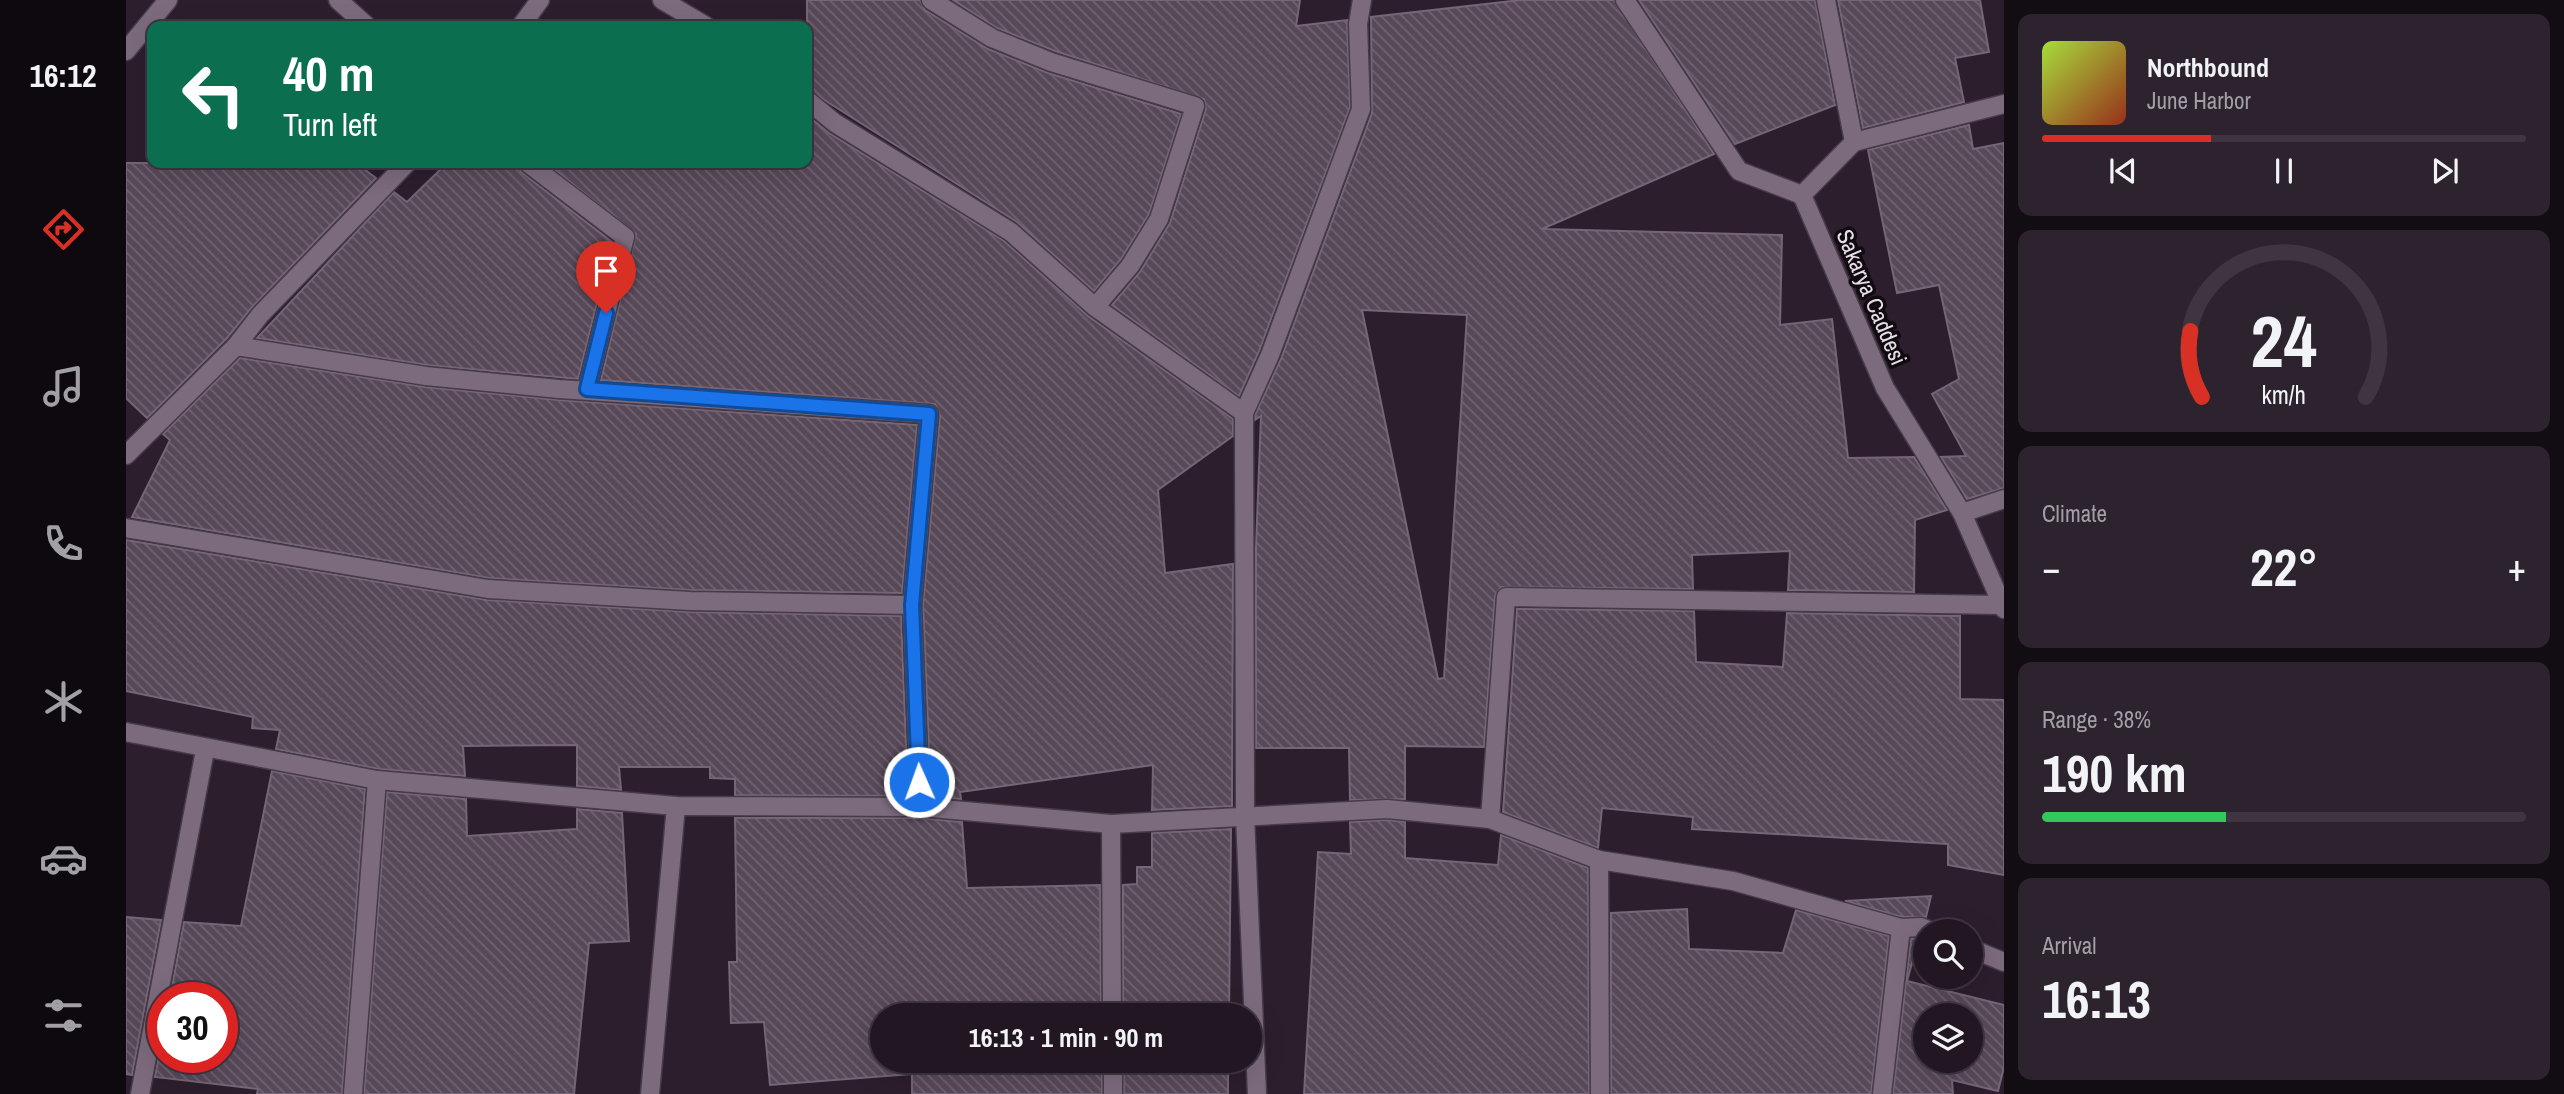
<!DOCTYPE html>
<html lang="en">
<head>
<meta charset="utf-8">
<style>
	body { margin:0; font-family:"Archivo Narrow",sans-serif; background:#2d232f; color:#f1f3f6; height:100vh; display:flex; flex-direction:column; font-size:26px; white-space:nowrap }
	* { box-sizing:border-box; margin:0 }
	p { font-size:23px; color:#a29fa5 }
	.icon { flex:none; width:38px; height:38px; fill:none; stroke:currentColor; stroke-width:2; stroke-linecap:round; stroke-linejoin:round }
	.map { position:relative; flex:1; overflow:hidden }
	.panel { display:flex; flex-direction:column; gap:14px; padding:14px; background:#120c13; width:560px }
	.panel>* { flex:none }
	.top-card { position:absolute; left:21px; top:21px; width:665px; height:147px; border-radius:14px; box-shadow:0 7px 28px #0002,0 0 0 2px #3e3540; background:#0b6e4f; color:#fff; overflow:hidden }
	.fabs { position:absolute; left:1787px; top:919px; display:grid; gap:14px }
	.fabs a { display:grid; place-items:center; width:70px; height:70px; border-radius:50%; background:#211622; box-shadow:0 7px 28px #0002,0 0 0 2px #3e3540; font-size:35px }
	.speed { position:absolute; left:21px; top:982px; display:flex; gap:14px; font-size:35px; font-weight:700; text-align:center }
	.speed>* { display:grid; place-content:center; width:91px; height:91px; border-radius:50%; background:#211622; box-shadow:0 7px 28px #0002,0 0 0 2px #3e3540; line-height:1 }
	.speed .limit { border:10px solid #d22; background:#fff; color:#111 }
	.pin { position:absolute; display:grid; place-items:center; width:60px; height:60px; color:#fff; margin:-72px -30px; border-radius:50% 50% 50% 0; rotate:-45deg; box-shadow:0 0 7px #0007 }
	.pin .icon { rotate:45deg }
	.me { position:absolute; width:77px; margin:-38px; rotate:358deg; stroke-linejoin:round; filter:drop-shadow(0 0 5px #0008) }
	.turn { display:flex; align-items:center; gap:24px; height:147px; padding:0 21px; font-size:32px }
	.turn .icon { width:91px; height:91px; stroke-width:2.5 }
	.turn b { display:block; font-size:49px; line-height:60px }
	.big { font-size:52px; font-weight:700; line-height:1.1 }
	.panel .card { flex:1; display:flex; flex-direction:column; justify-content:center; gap:10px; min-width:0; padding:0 24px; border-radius:14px; background:#2d232f }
	.panel .dial { align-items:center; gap:0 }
	.dial svg { height:182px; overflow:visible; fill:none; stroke:#3e3540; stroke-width:7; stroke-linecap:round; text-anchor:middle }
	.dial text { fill:#f1f3f6; stroke:none }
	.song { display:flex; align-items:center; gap:21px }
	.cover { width:84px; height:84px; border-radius:10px; background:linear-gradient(135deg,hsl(80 70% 55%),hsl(10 70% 35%)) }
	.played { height:7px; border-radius:4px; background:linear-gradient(90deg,#d93025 35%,#3e3540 35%) }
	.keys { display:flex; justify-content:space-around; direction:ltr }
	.heat { display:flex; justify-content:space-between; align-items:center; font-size:38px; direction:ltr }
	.charge { height:10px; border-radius:5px; background:linear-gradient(90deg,#34c759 38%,#3e3540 0) }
	.trip { position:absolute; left:744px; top:1003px; width:392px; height:70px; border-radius:35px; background:#211622; box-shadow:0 7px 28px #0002,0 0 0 2px #3e3540; font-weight:700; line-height:70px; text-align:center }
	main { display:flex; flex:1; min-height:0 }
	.tabs { display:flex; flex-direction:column; width:126px; justify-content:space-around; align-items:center; background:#0d090e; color:#a29fa5 }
	.tabs .icon { width:49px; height:49px }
	.tabs .on { color:#d93025 }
	.tabs b { font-size:32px; color:#f1f3f6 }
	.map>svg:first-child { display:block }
	.building { fill:url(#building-back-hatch); stroke:#756577; stroke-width:2; fill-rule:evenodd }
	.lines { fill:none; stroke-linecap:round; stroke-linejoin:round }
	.minor-casing { stroke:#473b48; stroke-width:21 }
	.minor { stroke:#7c6b7d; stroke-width:18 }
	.route-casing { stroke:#114b97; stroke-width:18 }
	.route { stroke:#1a73e8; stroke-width:12 }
	.labels { text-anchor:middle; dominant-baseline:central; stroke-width:7; stroke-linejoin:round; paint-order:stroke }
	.street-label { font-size:23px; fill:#e7dee8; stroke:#110b11 }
</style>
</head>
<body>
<main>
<nav class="tabs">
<b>16:12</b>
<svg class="icon on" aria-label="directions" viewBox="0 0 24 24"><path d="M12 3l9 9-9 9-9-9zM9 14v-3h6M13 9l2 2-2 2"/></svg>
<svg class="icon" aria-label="music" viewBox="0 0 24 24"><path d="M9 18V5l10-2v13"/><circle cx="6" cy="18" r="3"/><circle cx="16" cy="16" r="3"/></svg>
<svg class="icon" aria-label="phone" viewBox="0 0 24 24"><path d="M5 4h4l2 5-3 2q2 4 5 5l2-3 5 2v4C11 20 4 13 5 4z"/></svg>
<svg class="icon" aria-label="climate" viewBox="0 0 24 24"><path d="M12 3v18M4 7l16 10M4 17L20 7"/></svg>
<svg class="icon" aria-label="car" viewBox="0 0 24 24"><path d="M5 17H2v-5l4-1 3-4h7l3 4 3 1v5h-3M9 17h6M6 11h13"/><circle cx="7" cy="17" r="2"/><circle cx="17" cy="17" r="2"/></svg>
<svg class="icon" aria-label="filters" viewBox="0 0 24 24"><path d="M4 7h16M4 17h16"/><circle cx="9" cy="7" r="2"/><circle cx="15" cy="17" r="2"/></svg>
</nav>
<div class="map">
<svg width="1878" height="1094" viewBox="0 0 1878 1094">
	<defs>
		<pattern id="building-back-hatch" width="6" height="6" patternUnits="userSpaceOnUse" patternTransform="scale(1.75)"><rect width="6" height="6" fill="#584959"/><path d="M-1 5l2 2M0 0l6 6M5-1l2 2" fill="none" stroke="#706371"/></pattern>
	</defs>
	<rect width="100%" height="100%" fill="#2c1e2d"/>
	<g class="building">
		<path d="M681,0H794L799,10L862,49L922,73L1055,114L1023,214L995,259L968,291L891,222L681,89Z"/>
		<path d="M827,0H1174L1170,26L1221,20L1224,107L1133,351L1113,396L986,305L1014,272L1044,223L1080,109L1078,99L929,51L871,28Z"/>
		<path d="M1395,0H1488L1588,154L1416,229L1656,235L1654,325L1706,319L1722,458L1788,457L1821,510L1789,520L1788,592L1662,590L1664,551L1566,555L1567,589L1375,587L1369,596L1358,747L1279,746V799L1224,800L1223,748H1130V547L1135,416L1129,420V415L1155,359L1246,113L1245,17ZM1236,310L1341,315L1318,678L1312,679Z"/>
		<path d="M1513,0H1689L1709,105L1609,144Z"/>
		<path d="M1712,0H1854L1863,52L1829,58L1838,102L1737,128Z"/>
		<path d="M681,115L703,133L878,241L962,316L1107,419V436L1032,490L1039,573L1107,564L1106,806L1026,810L1027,765L834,792L835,799L805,797L797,605L814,415L809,404L475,380L510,234L420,163H681Z"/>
		<path d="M1843,125L1847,149L1878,143V488L1841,499L1815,457L1840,456L1806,394L1833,379L1813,285L1771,293L1742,150Z"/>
		<path d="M0,163H230L250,178L126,307L101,338L21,418L0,398Z"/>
		<path d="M321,163H391L395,172L486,242L452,379L301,365L131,338L268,192L281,202Z"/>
		<path d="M114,358L299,387L432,400L791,425L776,593L564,590L363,578L6,517L44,440L37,434Z"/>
		<path d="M0,540L361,600L564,612L775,616L782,796L609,795V779L584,778V767H493L495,790L451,786V745L337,746L339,776L253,769L150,749L154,730L126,728L127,717L0,691Z"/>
		<path d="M1391,609L1568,611L1570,662L1657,667L1661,613L1834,616V699L1878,700V875L1822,865V844L1566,829L1567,817L1476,808L1472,848L1377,812Z"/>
		<path d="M146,771L239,789L216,1094H131L132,1089L29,1077L37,1035V1057H96V998H44L58,922L115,926Z"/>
		<path d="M261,792L340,799L341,836L451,829V809L496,813L503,941L463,943L448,1094H238Z"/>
		<path d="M609,818H793L836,822L841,888L974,885L975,1015H756V1060H976V1094H786V1074L644,1085L638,1022L605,1023L603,962H611Z"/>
		<path d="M1261,820L1279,822V858L1372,865L1375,835L1462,868L1463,1094H1178L1192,852L1225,854L1224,822Z"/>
		<path d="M1105,829L1103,1015H997V885L1011,884V867H1026V833Z"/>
		<path d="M1805,896L1800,917H1776L1719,901Z"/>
		<path d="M1561,909L1563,949L1657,953L1670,910L1763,936L1745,1094H1485V913Z"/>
		<path d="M0,917L35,920L6,1075L0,1074Z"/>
		<path d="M1793,938L1781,981L1878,1005V1067L1872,1091L1826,1080L1827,1094H1767L1785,939ZM1799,1015H1844V1060H1799Z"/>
		<rect x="998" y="1060" width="104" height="34"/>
	</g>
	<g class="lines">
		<g class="minor-casing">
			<g id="minor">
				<path d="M212,0L241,26"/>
				<path d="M536,0L580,26"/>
				<path d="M805,0L866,38L925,62L1069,106L1033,219L1004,266L969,307"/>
				<path d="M1499,0L1613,171L1676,195"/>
				<path d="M395,26L414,0"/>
				<path d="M0,51L42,0"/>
				<path d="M681,100L709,123L885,232L969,307L1118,413"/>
				<path d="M1728,142L1878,104"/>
				<path d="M402,163L499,237L461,389"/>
				<path d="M1676,195L1759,388L1836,513L1878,609"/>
				<path d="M1676,195L1728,142L1700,0"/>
				<path d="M110,346L300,376L433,389L803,414L786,605L794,807"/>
				<path d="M0,455L110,346L134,315L281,163"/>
				<path d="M1836,513L1878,499"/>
				<path d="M0,528L362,589L564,601L786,605"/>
				<path d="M0,732L251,780L550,806L794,807L985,824L1261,809L1364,819L1473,860"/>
				<path d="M1364,819L1380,597L1876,605"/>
				<path d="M985,824L986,1015"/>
				<path d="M1844,948L1878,962"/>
				<path d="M987,1060V1094"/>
				<path d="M14,1094L79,750"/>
				<path d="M227,1094L251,780"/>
				<path d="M524,1094L550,806"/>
				<path d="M1131,1094L1119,816L1118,413L1144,355L1235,109L1232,24L1236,0"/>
				<path d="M1474,1094L1473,860L1607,881L1775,928L1795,927L1805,931"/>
				<path d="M1756,1094L1775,928"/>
			</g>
		</g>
		<use href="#minor" class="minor"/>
	</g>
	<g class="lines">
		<g class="route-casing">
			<path id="route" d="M480,313L461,389L803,414L786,605L793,782"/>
		</g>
		<use href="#route" class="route"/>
	</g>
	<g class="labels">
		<g class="street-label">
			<text transform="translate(1746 297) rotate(67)">Sakarya Caddesi</text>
		</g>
	</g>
</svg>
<div class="fabs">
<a><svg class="icon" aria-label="search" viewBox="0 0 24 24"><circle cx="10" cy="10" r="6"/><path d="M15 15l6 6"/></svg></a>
<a><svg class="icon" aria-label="layers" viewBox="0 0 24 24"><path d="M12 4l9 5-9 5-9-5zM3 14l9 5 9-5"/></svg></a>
</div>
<div class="speed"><div class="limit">30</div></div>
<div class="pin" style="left:480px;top:313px;background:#d93025"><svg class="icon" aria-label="arrive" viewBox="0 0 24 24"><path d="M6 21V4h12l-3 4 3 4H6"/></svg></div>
<svg class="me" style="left:793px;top:782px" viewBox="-20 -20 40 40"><circle r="17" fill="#1a73e8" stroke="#fff" stroke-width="3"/><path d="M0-11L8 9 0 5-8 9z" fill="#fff"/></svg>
<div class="trip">16:13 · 1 min · 90 m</div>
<div class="top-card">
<div class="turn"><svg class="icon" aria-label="left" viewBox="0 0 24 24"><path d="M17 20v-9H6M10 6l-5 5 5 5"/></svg><div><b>40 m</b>Turn left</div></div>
</div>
</div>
<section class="panel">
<div class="card">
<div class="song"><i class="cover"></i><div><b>Northbound</b><p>June Harbor</p></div></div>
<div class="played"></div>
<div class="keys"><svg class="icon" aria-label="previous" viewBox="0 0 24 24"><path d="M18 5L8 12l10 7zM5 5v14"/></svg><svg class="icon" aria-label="pause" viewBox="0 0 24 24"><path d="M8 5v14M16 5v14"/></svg><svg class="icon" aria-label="next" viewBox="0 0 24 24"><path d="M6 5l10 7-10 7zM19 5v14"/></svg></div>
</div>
<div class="card dial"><svg viewBox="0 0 100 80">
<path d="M14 69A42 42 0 1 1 86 69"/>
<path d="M14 69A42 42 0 0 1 9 40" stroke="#d93025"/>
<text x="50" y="56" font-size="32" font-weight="700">24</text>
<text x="50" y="72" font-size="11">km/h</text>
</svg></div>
<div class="card"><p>Climate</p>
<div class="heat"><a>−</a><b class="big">22°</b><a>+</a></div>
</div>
<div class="card"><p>Range · 38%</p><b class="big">190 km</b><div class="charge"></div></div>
<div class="card"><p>Arrival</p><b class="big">16:13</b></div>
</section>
</main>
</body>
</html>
